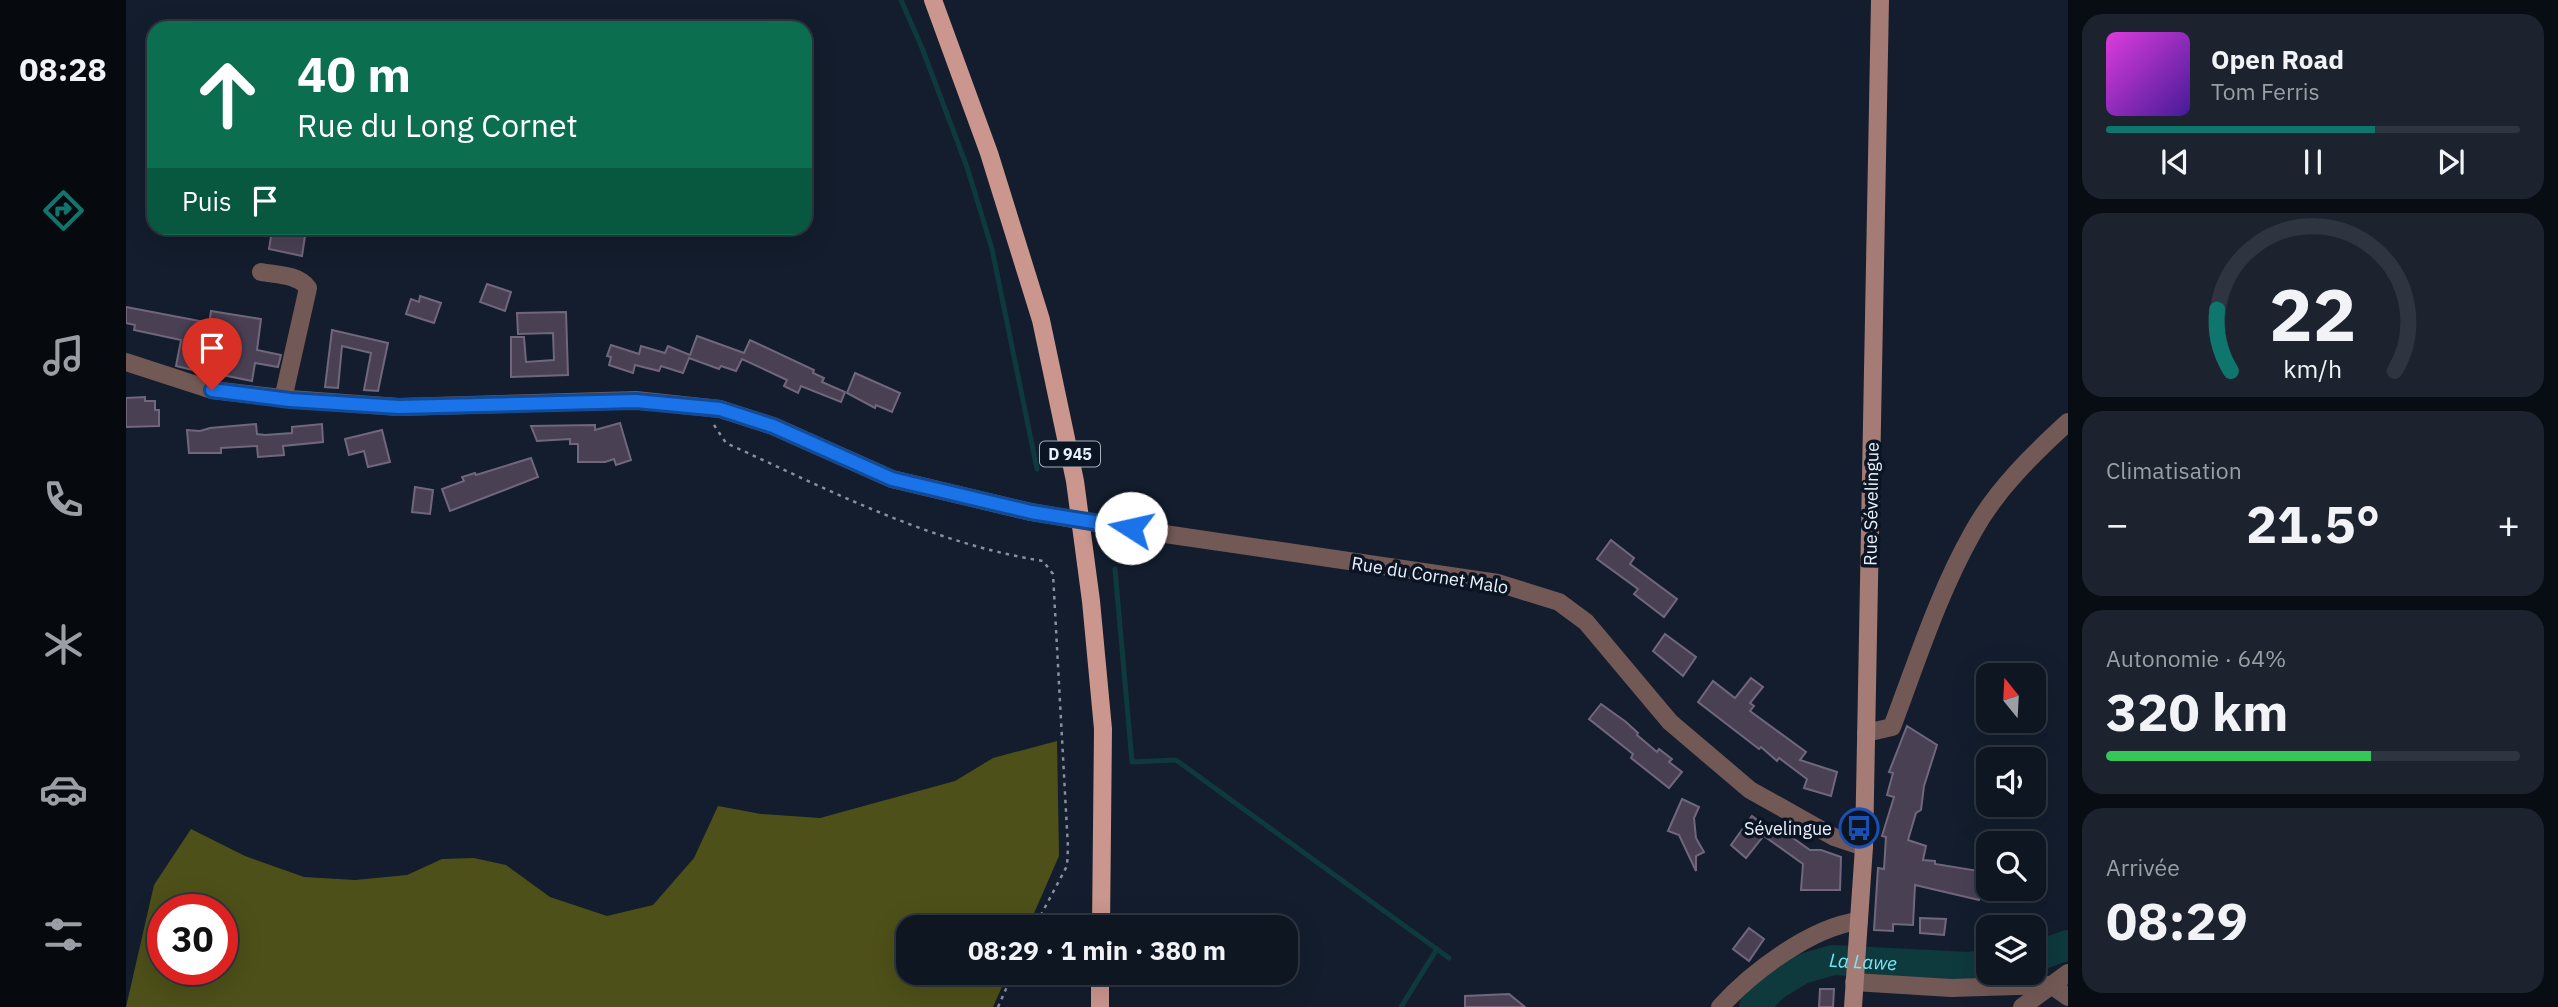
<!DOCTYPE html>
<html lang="fr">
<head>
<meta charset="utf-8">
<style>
	body { margin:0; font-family:"IBM Plex Sans",sans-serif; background:#1c232f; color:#f1f3f6; height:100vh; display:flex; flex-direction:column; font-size:26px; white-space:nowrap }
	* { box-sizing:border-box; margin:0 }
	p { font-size:23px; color:#9b9fa5 }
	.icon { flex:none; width:38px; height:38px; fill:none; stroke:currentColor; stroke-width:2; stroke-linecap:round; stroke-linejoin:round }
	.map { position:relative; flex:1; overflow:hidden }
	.panel { display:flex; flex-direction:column; gap:14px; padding:14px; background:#080c13; width:490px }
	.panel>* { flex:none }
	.guide { position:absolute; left:21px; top:21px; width:665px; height:214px; border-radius:21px; box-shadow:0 7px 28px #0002,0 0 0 2px #2e3540; background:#0b6e4f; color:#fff; overflow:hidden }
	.needle { width:46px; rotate:342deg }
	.fabs { position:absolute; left:1850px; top:663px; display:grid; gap:14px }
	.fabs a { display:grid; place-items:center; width:70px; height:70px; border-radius:14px; background:#0e1622; box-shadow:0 7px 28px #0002,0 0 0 2px #2e3540; font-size:35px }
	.speed { position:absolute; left:21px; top:894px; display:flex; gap:14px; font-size:35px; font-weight:700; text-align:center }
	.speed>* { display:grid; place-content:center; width:91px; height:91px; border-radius:50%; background:#0e1622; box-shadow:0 7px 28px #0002,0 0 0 2px #2e3540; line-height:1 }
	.speed .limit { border:10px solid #d22; background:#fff; color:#111 }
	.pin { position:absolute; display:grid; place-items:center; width:60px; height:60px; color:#fff; margin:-72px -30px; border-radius:50% 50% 50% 0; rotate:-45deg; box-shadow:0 0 7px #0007 }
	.pin .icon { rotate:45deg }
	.me { position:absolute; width:77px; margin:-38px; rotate:280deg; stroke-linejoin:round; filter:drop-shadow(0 0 5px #0008) }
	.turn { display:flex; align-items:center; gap:24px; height:147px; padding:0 35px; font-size:32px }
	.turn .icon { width:91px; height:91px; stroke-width:2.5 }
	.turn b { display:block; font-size:49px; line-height:60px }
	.then { display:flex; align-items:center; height:66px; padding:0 35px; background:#0003; gap:14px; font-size:26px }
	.big { font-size:52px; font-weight:800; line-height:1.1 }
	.panel .card { flex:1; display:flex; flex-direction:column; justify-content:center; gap:10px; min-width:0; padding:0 24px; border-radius:21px; background:#1c232f }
	.panel .dial { align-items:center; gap:0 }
	.dial svg { height:182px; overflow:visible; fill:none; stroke:#2e3540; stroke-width:7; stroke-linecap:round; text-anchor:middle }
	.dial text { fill:#f1f3f6; stroke:none }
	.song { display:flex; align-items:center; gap:21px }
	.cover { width:84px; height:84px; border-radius:10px; background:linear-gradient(135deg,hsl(300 70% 55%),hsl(260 70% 35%)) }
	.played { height:7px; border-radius:4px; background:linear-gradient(90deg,#0f766e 65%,#2e3540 65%) }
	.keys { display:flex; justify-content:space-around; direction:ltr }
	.heat { display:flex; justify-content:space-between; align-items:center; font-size:38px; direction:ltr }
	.charge { height:10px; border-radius:5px; background:linear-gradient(90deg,#34c759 64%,#2e3540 0) }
	.trip { position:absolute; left:770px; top:915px; width:402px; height:70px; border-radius:21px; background:#0e1622; box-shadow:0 7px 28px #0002,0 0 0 2px #2e3540; font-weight:800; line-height:70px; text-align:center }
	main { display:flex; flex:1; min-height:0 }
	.menu { display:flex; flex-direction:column; width:126px; justify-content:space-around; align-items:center; background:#06090e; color:#9b9fa5 }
	.menu .icon { width:49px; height:49px }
	.menu .current { color:#0f766e }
	.menu b { font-size:32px; color:#f1f3f6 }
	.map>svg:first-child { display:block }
	.forest { fill:#4d5018; fill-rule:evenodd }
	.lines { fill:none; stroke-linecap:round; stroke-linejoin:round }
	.stream { stroke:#0e393d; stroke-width:5 }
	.river { stroke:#0e393d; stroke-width:30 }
	.building { fill:#494054; stroke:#71677d; stroke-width:2 }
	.path { stroke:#88909e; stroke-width:2.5; stroke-dasharray:3.5 5; stroke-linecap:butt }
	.street { stroke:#735955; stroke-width:18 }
	.secondary { stroke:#a47b75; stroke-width:18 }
	.primary { stroke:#ca968d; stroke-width:18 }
	.street-bridge { stroke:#735955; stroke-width:18 }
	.route-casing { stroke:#114b97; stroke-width:18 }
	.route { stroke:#1a73e8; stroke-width:12 }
	.labels { text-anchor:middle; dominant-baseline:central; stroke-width:7; stroke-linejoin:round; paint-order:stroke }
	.shield { fill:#0b1423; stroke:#a7afbc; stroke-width:2 }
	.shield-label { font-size:16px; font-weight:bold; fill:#eaf1fd }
	.street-label { font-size:18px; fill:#eaf1fd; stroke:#0b1423 }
	.poi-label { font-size:18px; fill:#eaf1fd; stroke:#0b1423; text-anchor:end }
	.water-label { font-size:19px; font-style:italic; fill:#74e8f6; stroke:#0b1423 }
</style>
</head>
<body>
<main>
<nav class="menu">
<b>08:28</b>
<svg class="icon current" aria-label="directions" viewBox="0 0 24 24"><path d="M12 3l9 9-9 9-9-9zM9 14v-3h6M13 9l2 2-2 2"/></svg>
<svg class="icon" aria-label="music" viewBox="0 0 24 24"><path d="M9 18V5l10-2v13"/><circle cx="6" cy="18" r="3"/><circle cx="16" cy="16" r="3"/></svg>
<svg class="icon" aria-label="phone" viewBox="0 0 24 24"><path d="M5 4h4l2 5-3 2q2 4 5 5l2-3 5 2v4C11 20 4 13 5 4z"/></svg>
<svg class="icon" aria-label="climate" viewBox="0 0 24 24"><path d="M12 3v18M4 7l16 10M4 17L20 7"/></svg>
<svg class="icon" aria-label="car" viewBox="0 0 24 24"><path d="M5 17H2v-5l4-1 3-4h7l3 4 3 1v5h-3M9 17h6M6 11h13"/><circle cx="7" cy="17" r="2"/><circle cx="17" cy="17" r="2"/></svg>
<svg class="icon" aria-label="filters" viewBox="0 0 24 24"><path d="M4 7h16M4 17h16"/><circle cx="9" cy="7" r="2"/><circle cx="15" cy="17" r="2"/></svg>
</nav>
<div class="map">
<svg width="1942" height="1007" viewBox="0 0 1942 1007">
	<rect width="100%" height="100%" fill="#131d2d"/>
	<path class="forest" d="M931,741L933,856L902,927L782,928V973H882L867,1007H0L28,885L65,829L119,856L178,877L229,880L281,875L316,859L348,858L380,865L424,897L481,916L527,905L568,858L592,806L635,814L694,818L829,781L867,758ZM37,910H96V970H37Z"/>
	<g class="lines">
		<g class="stream">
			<path d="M775,0L796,48L841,167L866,249L911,469"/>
			<path d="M989,569L1006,762L1050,760L1323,958"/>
			<path d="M1275,1007L1311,949"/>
		</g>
		<g class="river">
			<path d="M1908,957L1942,945"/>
			<path id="s1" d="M1628,1007L1648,986L1676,969L1707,960L1842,967L1862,965"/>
		</g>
	</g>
	<g class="building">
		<path d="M146,230L179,236L176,256L143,249Z"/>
		<path d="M361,284L385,292L379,311L354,302Z"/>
		<path d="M294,296L315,303L308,323L280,314L285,299L293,302Z"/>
		<path d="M0,307L79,322L71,371L50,366L55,340L8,330L9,325L0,323Z"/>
		<path d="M85,311L135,319L131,350L155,355L152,367L129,363L126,381L96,375L104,328L83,324Z"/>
		<path d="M440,312L442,375L385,377V337H398L400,362L428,360L427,333L392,334L391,313Z"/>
		<path d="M206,330L262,343L252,391L238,390L245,353L216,346L212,388L199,387Z"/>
		<path d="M571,336L618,353L624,340L688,370L687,373L698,378L696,382L719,392L715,402L675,386L672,393L658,386L661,380L616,359L610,371L595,366L593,369L563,358L557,373L535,366L533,371L509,365L507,373L483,365L485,357L481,356L485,345L513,354L515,346L539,353L542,346L564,355Z"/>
		<path d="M729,373L774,393L766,412L750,405L749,408L721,393Z"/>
		<path d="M19,397V401H29V410H33V426L0,427V398Z"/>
		<path d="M494,423L505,460L490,465L488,459L479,462H452V444H444V439L411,441L405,426L469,425V430Z"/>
		<path d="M130,424L131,434L139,435L166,433V427L196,424L197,442L157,446L158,455L132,457L131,446L95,448V453H63L61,430L74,431L84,428Z"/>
		<path d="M256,430L264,462L242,467L238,451L223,455L219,439Z"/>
		<path d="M405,458L412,477L324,511L316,489L338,481L336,477L349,473L350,475Z"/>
		<path d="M289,487L307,490L304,514L286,512Z"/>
		<path d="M1485,540L1508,558L1504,564L1551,599L1538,617L1508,594L1512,589L1471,559Z"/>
		<path d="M1539,634L1570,657L1557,676L1527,651Z"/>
		<path d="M1625,678L1637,687L1624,703L1628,706L1624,711L1680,752L1674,760L1711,772L1705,796L1678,788L1681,779L1653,758L1651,761L1635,747L1633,749L1572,702L1587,681L1609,698Z"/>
		<path d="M1475,704L1500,722L1512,733L1511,735L1531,752L1533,749L1546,759L1543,762L1556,772L1543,788L1505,758L1507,754L1463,719Z"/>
		<path d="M1781,726L1811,745L1798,786L1795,810L1790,813L1782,840L1800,846L1797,860L1809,861V864L1859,872L1853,900L1789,885L1787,925L1767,924V931L1748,930L1752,868L1758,869L1760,837L1756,836L1768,797L1761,795L1767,773L1763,772Z"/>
		<path d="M1556,799L1573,807L1568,818L1570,838L1578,852L1570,856V871L1553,835L1542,831Z"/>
		<path d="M1626,816L1643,829L1620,858L1605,845Z"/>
		<path d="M1647,824L1684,850H1695L1715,857L1714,890H1675L1677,864L1638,836Z"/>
		<path d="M1794,918L1820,919L1818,935L1794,933Z"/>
		<path d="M1623,928L1638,939L1623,961L1607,949Z"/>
		<path d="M1694,989H1708L1707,1007H1693Z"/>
		<path d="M1383,994L1399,1007H1339V996Z"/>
	</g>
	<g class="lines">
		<g class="path">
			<path d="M588,425L600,443C703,490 804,543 917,561L927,574L942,848L941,866L908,928"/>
			<path d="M872,1007L887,973"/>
		</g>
		<g class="street">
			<path d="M135,272C150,275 172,274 182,288L157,399"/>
			<path d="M0,362L86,390L164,399L273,407L510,400L594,409L647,426L766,479L905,512"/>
			<path d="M1005,529L1372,583L1433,602L1460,622L1544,722L1624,790L1708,837L1738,847"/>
			<path d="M1740,733L1766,727C1791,661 1812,594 1847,532C1870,490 1907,454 1942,422"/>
			<path d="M1728,982L1825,988L1925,985"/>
			<path d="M1925,985L1942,997"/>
			<path d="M1594,1007C1626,972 1685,927 1733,921"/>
			<path d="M1896,1007L1942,973"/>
		</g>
		<path class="secondary" d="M1727,1007L1738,847L1754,0"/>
		<g class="primary">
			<path d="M807,0L863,153L915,320L949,481L965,601L977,729L975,928"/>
			<path d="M974,1007V973"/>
		</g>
		<path class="street-bridge" d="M905,512L1005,529"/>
	</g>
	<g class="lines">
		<g class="route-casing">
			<path id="route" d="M86,390L164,400L273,407L510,401L594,409L647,426L766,479L905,512L1005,528"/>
		</g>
		<use href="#route" class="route"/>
	</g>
	<defs>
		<g id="bus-ring" transform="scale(2.0125)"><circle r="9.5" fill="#0b1423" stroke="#1a4fb4" stroke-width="1.5"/><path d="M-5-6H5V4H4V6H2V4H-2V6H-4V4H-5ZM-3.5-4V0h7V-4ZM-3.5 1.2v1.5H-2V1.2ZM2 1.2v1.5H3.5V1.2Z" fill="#1a4fb4"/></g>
	</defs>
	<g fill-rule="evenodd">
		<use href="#bus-ring" x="1733" y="828"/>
	</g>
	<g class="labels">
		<rect class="shield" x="914" y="441.5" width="60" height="25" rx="5"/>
		<g class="shield-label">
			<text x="944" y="454">D 945</text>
		</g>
		<g class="street-label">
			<text transform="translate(1745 504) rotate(-89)">Rue Sévelingue</text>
			<text transform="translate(1304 575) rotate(9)">Rue du Cornet Malo</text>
		</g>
		<g class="poi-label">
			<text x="1706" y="828">Sévelingue</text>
		</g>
		<g class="water-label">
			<text stroke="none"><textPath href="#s1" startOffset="124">La Lawe</textPath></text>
		</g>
	</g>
</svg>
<div class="fabs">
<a><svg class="needle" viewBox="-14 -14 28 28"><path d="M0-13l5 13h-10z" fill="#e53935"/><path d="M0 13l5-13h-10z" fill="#9b9fa5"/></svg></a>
<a><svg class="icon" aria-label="sound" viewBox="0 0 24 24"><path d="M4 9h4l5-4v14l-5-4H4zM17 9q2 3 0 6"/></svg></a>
<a><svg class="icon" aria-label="search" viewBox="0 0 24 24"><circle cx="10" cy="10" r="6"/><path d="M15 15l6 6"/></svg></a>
<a><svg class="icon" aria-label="layers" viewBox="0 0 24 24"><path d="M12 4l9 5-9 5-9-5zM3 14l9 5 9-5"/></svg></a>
</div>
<div class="speed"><div class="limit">30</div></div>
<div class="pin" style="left:86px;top:390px;background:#d93025"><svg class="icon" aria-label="arrive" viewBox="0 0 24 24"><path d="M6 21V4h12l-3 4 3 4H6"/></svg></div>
<svg class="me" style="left:1005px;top:528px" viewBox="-20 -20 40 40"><circle r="19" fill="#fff"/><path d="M0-13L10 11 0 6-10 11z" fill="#1a73e8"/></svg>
<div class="trip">08:29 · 1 min · 380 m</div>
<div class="guide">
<div class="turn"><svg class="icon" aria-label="ahead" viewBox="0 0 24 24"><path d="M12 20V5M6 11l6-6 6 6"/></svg><div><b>40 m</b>Rue du Long Cornet</div></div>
<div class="then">Puis<svg class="icon" aria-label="arrive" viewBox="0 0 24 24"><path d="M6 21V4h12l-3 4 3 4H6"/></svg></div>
</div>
</div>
<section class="panel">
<div class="card">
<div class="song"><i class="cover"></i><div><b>Open Road</b><p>Tom Ferris</p></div></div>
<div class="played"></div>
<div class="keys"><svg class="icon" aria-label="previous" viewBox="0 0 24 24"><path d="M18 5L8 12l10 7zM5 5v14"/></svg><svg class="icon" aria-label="pause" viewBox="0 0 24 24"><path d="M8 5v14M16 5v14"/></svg><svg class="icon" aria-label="next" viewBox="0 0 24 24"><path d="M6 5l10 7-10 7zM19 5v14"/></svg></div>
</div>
<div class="card dial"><svg viewBox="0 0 100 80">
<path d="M14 69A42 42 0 1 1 86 69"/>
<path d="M14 69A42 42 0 0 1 8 42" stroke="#0f766e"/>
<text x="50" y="56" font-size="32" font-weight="700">22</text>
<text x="50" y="72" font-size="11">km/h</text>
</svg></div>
<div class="card"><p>Climatisation</p>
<div class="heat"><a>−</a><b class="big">21.5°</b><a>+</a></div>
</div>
<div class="card"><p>Autonomie · 64%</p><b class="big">320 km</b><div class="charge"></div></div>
<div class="card"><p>Arrivée</p><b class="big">08:29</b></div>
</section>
</main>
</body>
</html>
